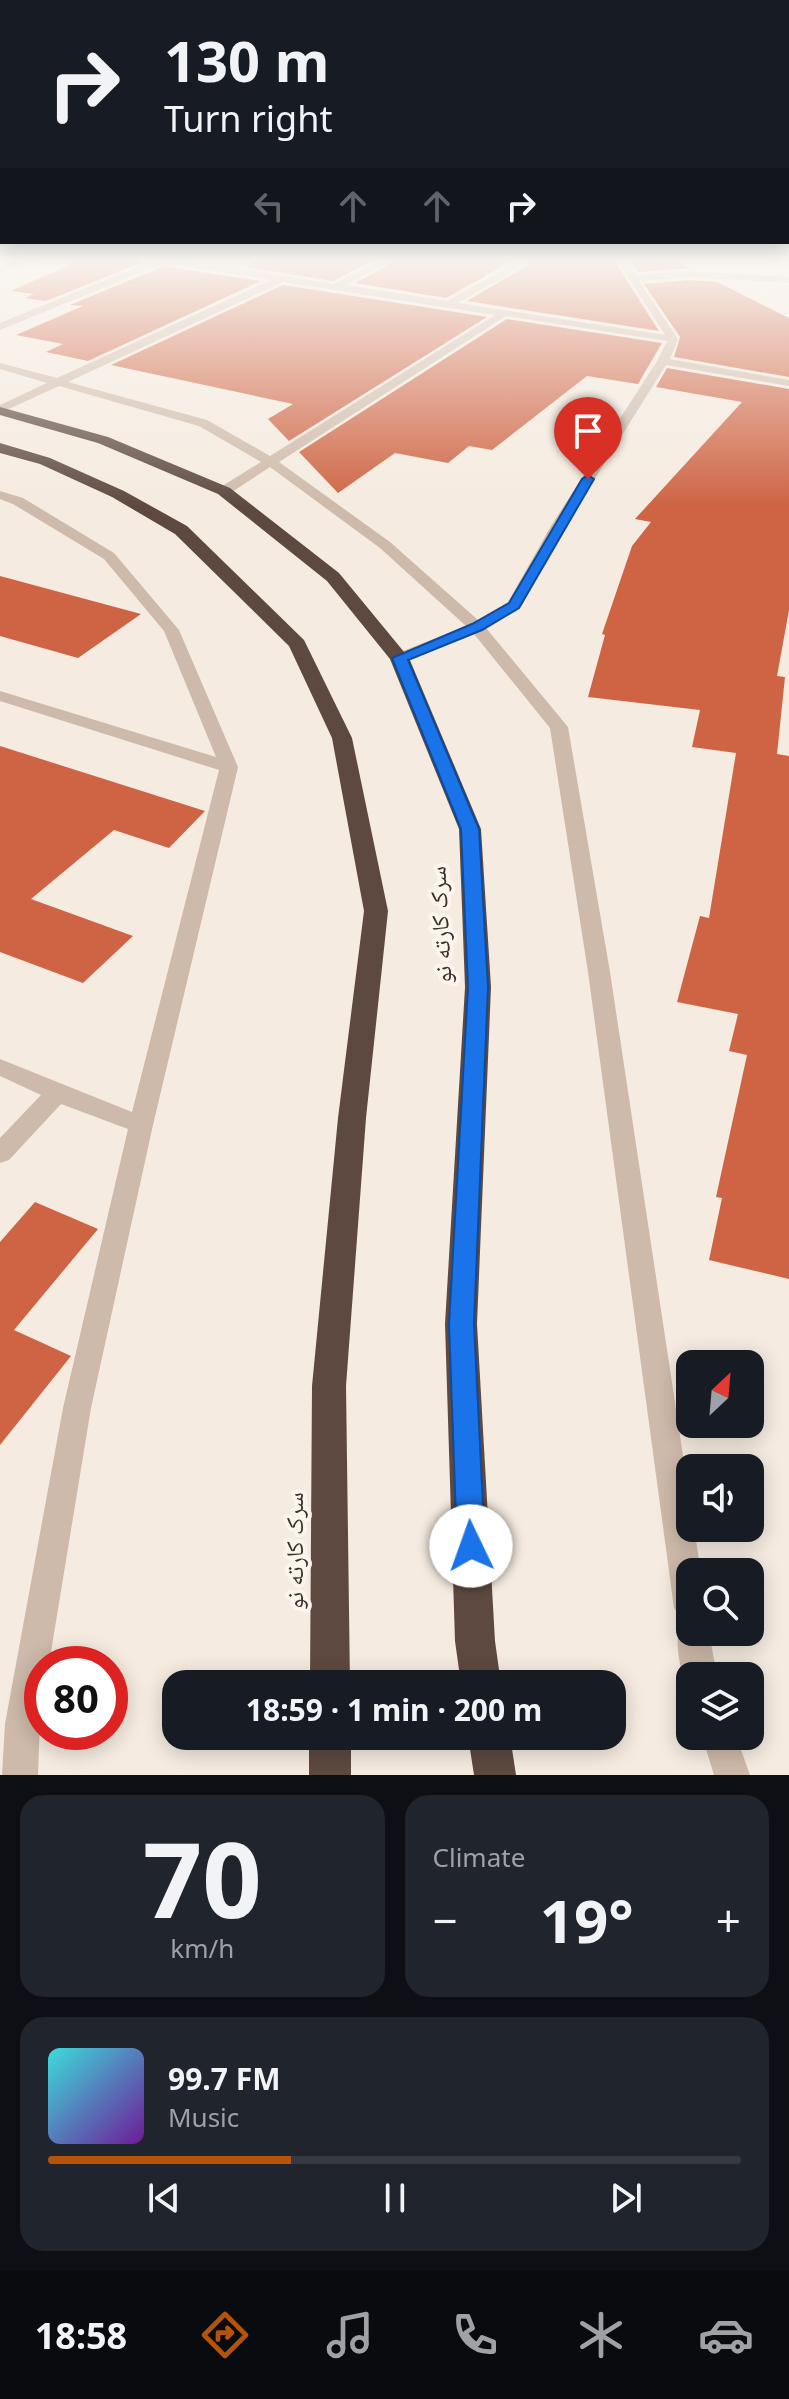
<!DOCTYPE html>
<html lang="en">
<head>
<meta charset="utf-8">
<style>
	body { margin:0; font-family:"Noto Sans","Noto Naskh Arabic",sans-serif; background:#20242c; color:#f1f3f6; height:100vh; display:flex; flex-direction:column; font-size:30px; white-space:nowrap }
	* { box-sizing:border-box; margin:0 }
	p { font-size:26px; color:#9ea1a6 }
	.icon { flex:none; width:44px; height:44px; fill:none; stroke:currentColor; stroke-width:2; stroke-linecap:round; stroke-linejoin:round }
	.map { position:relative; height:1775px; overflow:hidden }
	.drawer { display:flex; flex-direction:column; gap:20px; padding:20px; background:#0d0f14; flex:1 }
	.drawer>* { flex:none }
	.hud { position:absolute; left:0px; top:0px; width:790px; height:244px; box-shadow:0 4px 20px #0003; background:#171b24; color:#f1f3f6; overflow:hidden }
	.needle { width:52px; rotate:26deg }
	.buttons { position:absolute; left:676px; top:1350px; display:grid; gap:16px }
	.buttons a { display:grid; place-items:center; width:88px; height:88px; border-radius:16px; background:#171b24; box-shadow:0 4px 20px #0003; font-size:40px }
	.speed { position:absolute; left:24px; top:1646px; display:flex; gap:16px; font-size:40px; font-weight:700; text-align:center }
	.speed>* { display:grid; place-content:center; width:104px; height:104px; border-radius:50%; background:#171b24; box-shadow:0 4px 20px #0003; line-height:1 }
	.speed .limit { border:12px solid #d22; background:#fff; color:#111 }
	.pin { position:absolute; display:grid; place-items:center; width:68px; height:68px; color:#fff; margin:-82px -34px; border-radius:50% 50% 50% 0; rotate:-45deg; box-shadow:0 0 8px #0007 }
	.pin .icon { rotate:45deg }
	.me { position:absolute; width:88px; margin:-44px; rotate:357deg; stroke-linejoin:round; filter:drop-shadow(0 0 6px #0008) }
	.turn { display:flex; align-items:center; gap:28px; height:168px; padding:0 32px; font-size:36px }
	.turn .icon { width:104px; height:104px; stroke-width:2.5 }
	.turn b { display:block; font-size:56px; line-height:68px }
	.lanes { display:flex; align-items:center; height:76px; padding:0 32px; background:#0003; justify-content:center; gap:40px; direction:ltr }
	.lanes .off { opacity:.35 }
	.big { font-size:60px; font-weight:700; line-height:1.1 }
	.drawer .tile { flex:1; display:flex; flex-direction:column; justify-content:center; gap:12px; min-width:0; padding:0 28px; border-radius:24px; background:#20242c }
	.drawer .dial { align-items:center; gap:0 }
	.dial b { font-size:104px; line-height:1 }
	.song { display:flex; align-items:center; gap:24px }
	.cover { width:96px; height:96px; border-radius:12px; background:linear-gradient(135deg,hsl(180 70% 55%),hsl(280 70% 35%)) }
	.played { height:8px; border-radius:4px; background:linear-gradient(90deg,#b45309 35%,#363941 35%) }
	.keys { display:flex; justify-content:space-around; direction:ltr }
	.heat { display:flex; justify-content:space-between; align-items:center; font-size:44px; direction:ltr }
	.drawer .tiles { flex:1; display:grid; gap:20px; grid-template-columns:1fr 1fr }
	.tile:last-child { grid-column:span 2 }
	.trip { position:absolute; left:162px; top:1670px; width:464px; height:80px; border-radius:24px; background:#171b24; box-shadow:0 4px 20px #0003; font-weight:700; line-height:80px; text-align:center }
	.dock { display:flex; height:128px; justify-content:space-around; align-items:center; background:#090b0e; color:#9ea1a6 }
	.dock .icon { width:56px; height:56px }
	.dock .active { color:#b45309 }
	.dock b { font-size:36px; color:#f1f3f6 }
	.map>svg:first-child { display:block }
	.building { fill:#ce6444 }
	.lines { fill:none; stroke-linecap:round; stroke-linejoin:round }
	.minor { fill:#cebaaa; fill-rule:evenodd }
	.highway { fill:#5d4940; fill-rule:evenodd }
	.route { fill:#1a73e8; stroke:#114b97; stroke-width:2 }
	.labels { text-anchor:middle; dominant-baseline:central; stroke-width:8; stroke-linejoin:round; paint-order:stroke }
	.street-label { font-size:24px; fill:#3b2f2a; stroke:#fcf5ed }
</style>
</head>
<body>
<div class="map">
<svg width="789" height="1775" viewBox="0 0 789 1775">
	<rect width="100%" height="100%" fill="#f5ebe0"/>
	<g class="building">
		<path d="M87,257H135L143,262L46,301L25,298L34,294L11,291Z"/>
		<path d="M260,257H380L333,281L245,267Z"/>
		<path d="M403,257H519L446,298L355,283Z"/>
		<path d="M541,257H612L659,331L467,301Z"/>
		<path d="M628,257H669L690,268L638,272Z"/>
		<path d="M164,266L261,281L88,361L46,352L63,344L16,335L83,306L70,305Z"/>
		<path d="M689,280L717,282L789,318V377L674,357L680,337L644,284Z"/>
		<path d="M283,285L487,317L289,441L268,419L293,404L111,365Z"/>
		<path d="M507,319L662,343L638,384L587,376L492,450L469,446L448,463L395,453L338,493L299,452Z"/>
		<path d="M667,368L789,389V610L777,676L785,677L777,754L789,756V1279L709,1260L722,1198L716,1197L747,1055L729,1051L738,1014L677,1002L700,916L709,918L736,753L692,747L700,710L588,697L605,635L602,634L632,546L651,522L635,519L742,402L656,387Z"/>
		<path d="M0,576L141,614L78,658L0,636Z"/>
		<path d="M0,746L205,811L169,848L114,830L31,899L133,936L83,983L0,952Z"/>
		<path d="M35,1202L98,1229L14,1330L71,1356L0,1445V1242Z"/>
	</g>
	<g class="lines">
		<g class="minor">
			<path d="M27,257H41L0,273V267Z"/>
			<path d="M138,257C165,257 193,267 221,266C233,266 244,257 257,257L235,268L333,284L388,257H400L345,285L447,301L526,257H538L458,303L665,335L615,257H624L636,275L689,271L789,277V283L689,277L639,281L678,339L670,359L789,380V386L666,365L565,526L522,605L486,628L568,727L610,972L690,1502V1528H694L701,1572H690V1632H709L717,1676H690V1689C679,1673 673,1638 682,1620L674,1608L588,972L550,728L474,634L405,661H393V655L466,626L380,548L270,467L229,494H219V488L261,462L199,426L59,386L0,413V405L47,383L0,369V363L57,378L271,280L164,263L0,330V323L152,261ZM283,282L495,315L270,456L207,420L68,382ZM506,316L667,341L657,361L551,526L508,602L478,620L390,542L279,462Z"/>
			<path d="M0,491L23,498L114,553L179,630L238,767L153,1125L91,1408L49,1664H42L38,1775H2L5,1724L63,1408L128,1129L61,1104L9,1160L0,1163V1138L41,1095L0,1076V1059L132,1112L219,770L0,701V691L216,757L164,631L104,559L13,504L0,499Z"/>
			<path d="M702,1736H736L750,1775H714Z"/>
		</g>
		<g class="highway">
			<path d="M0,407L108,437L230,488L339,573L409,658L481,829L491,987L477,1324L495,1641L501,1684H461L455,1641L445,1324L465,987L459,829L390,659L327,581L218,494L98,443L0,415Z"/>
			<path d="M0,443L50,458L124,491L187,526L304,640L352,738L388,911L366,1118L346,1386L350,1684H310L312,1386L338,1118L364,911L332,738L289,646L175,534L112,497L40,464L0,453Z"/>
			<rect x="309" y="1736" width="42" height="39"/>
			<path d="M468,1736H510L516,1775H474Z"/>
		</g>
	</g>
	<linearGradient id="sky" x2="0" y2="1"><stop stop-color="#7db4d3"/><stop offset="0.51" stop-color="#faf6f1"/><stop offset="1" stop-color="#faf6f1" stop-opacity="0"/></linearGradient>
	<rect width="789" height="506" fill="url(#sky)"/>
	<path class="route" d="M588,475L594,479L519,608L482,630L408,660L479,829L488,987L474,1324L485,1546L481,1555L471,1559L461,1555L457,1546L449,1324L468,987L461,829L392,658L472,624L509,603L582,479Z"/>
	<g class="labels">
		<g class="street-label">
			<text transform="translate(439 925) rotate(-93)">سرک کارته نو</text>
			<text transform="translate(293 1551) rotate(-90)">سرک کارته نو</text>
		</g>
	</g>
</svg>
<div class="buttons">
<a><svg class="needle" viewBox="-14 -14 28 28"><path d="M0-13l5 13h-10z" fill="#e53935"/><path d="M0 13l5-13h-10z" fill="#9ea1a6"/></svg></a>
<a><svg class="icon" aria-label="sound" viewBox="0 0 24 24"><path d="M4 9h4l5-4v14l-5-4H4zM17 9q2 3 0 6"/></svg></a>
<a><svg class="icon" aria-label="search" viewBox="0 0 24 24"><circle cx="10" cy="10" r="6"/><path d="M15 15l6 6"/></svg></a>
<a><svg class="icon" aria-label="layers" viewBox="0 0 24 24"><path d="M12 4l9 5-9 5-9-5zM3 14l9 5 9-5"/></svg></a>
</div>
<div class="speed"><div class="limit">80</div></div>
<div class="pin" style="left:588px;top:479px;background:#d93025"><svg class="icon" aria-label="arrive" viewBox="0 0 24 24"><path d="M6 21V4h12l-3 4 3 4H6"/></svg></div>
<svg class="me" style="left:471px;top:1546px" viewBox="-20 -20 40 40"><circle r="19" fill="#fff"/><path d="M0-13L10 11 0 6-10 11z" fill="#1a73e8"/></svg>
<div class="trip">18:59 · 1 min · 200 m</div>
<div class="hud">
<div class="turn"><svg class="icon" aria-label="right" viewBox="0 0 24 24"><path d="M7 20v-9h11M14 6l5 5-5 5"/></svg><div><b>130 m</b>Turn right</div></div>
<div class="lanes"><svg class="icon off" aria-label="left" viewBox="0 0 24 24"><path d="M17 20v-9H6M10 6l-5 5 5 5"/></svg><svg class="icon off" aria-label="ahead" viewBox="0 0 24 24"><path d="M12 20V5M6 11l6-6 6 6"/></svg><svg class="icon off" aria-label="ahead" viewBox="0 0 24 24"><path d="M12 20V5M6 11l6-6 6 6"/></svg><svg class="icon" aria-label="right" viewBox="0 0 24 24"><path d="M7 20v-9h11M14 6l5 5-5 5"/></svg></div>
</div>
</div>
<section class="drawer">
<div class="tiles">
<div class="tile dial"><b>70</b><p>km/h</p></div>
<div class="tile"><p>Climate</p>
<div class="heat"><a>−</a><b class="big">19°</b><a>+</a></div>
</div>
<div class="tile">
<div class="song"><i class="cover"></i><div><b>99.7 FM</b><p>Music</p></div></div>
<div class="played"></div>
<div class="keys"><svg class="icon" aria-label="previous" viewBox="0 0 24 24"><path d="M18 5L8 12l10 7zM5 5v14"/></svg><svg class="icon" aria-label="pause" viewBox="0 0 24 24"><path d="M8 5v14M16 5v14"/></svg><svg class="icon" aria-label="next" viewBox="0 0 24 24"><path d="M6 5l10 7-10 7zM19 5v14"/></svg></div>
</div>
</div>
</section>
<nav class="dock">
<b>18:58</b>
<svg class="icon active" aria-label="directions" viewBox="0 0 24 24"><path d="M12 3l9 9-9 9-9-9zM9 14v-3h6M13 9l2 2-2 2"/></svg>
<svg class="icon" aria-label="music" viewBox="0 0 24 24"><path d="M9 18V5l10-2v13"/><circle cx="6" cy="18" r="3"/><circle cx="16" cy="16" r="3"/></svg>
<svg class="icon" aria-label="phone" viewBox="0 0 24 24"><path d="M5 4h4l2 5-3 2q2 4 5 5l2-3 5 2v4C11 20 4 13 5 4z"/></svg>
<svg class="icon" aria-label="climate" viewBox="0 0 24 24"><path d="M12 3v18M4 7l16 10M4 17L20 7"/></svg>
<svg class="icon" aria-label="car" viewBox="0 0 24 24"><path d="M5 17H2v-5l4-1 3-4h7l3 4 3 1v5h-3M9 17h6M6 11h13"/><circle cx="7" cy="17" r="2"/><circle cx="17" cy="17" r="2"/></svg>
</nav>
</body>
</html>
